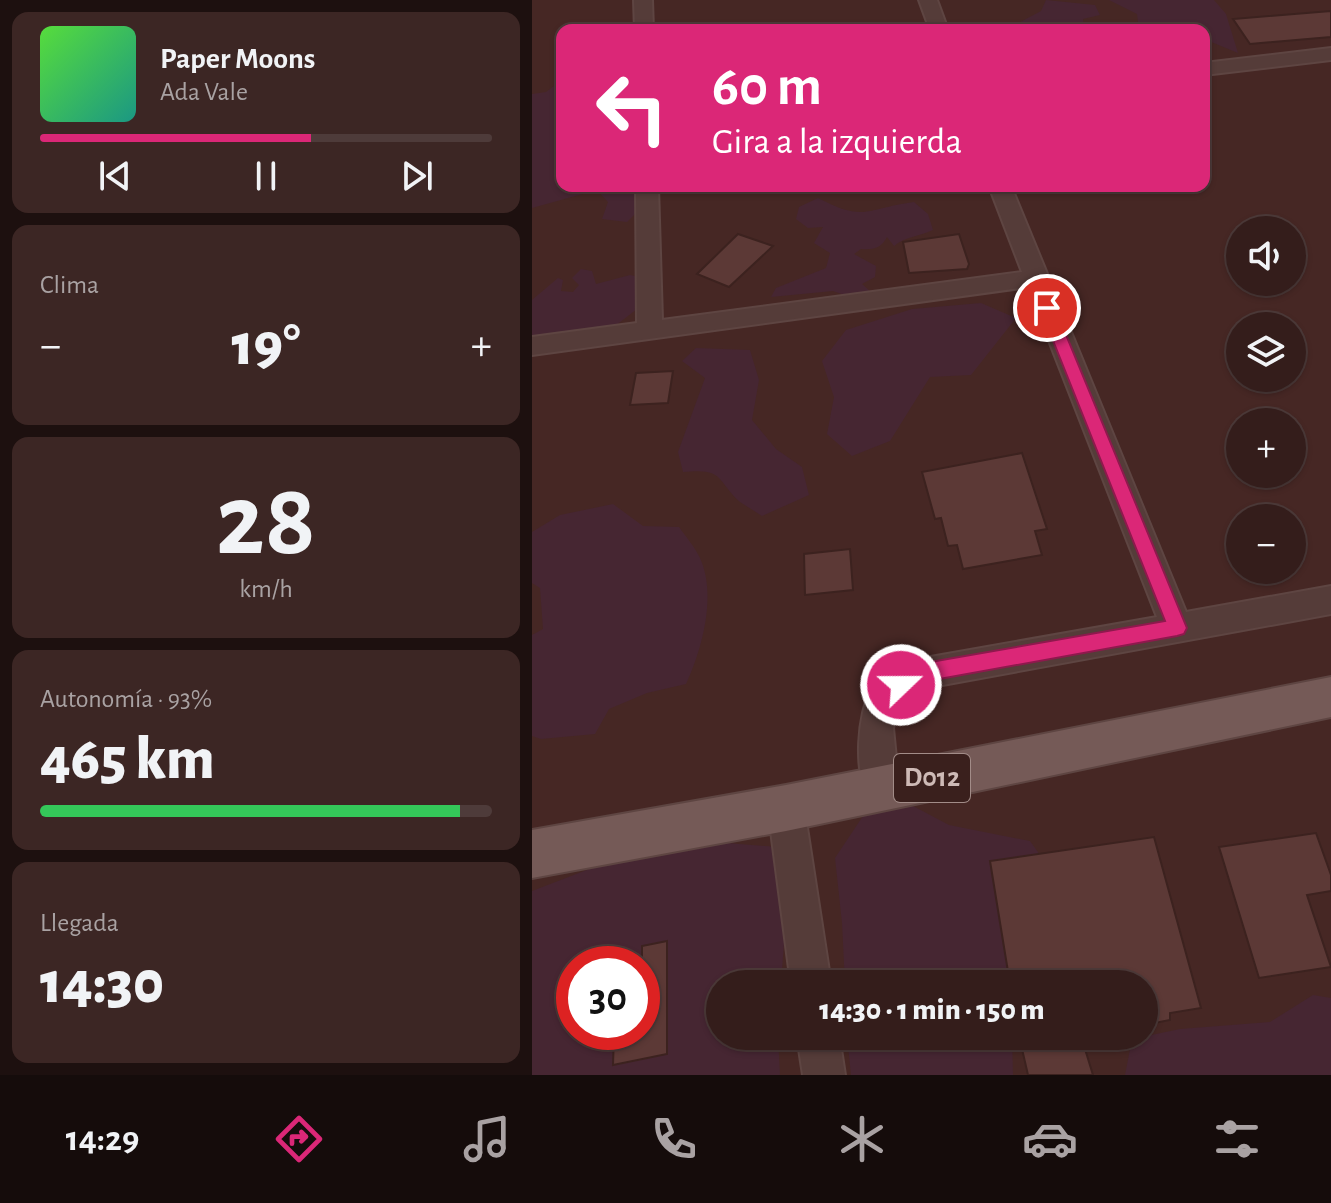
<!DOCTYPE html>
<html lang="es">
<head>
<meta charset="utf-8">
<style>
	body { margin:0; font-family:"Alegreya Sans",sans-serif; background:#3c2624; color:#f1f3f6; height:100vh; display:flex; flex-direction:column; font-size:30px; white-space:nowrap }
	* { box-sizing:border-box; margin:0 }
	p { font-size:26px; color:#a9a2a3 }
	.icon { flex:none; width:44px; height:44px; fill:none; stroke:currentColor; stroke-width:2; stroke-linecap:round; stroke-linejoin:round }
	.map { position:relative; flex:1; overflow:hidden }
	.details { display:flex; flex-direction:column; gap:12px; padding:12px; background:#1d100f; width:532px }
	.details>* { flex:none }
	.banner { position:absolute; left:24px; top:24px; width:654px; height:168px; border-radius:16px; box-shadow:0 2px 6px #0004,0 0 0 2px #4e3b3a; background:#db2777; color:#fff; overflow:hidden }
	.tools { position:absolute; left:694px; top:216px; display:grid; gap:16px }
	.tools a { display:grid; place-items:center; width:80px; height:80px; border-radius:50%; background:#341d1b; box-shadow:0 2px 6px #0004,0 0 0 2px #4e3b3a; font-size:40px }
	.speed { position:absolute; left:24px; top:946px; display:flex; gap:16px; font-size:40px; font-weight:700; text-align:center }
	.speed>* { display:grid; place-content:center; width:104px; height:104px; border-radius:50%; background:#341d1b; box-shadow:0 2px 6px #0004,0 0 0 2px #4e3b3a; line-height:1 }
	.speed .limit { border:12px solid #d22; background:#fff; color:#111 }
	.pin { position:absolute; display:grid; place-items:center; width:68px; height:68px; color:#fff; margin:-34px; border:4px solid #fff; border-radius:50%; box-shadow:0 2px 8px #0007 }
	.me { position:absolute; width:88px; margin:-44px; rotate:68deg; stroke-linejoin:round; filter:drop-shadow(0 0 6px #0008) }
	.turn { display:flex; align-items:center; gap:28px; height:168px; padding:0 24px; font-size:36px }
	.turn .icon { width:104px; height:104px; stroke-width:2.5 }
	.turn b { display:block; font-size:56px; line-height:68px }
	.big { font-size:60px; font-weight:800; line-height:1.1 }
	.details .widget { flex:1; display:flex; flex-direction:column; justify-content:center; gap:12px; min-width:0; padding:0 28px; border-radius:16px; background:#3c2624 }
	.details .dial { align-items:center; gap:0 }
	.dial b { font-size:104px; line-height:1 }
	.song { display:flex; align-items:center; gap:24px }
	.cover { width:96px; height:96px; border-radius:12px; background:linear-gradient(135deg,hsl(110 70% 55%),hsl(170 70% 35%)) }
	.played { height:8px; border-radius:4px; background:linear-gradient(90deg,#db2777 60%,#4e3b3a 60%) }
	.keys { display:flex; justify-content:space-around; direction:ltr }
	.heat { display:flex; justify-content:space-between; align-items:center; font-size:44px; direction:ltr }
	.charge { height:12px; border-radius:6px; background:linear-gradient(90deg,#34c759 93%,#4e3b3a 0) }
	.trip { position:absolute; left:174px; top:970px; width:452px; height:80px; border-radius:40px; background:#341d1b; box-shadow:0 2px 6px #0004,0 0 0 2px #4e3b3a; font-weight:800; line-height:80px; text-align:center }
	.menu { display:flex; height:128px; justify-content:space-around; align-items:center; background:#150c0b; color:#a9a2a3 }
	.menu .icon { width:56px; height:56px }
	.menu .selected { color:#db2777 }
	.menu b { font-size:36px; color:#f1f3f6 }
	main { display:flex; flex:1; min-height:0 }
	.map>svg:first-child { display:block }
	.green { fill:#462632; fill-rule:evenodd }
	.building { fill:#5c3936; stroke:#3c221f; stroke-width:2 }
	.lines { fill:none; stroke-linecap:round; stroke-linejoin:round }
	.minor-casing { stroke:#5e4542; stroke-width:4 }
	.major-casing { stroke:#5e4542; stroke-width:4 }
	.minor { fill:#553c39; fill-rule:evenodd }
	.major { fill:#755a57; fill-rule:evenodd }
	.route { fill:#db2777; stroke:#8e194d; stroke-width:2 }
	.labels { text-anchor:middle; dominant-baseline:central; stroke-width:8; stroke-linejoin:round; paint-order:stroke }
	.shield { fill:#3a201d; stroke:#a28c88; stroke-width:2 }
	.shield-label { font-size:28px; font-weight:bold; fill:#cebab6 }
</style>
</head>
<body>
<main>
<section class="details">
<div class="widget">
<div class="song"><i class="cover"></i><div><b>Paper Moons</b><p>Ada Vale</p></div></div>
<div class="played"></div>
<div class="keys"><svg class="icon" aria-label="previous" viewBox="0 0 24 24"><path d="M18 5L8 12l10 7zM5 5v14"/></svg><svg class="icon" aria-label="pause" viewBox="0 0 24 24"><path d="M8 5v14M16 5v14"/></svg><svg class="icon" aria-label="next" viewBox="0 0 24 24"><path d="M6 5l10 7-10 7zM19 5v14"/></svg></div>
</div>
<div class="widget"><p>Clima</p>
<div class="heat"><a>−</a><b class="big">19°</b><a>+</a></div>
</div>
<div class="widget dial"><b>28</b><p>km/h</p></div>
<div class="widget"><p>Autonomía · 93%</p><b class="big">465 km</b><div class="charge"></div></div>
<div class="widget"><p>Llegada</p><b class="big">14:30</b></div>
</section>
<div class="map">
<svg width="799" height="1075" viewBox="0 0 799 1075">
	<rect width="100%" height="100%" fill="#462724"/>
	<g class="green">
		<path d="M514,0L563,5L568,15L551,19L552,27L548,30H531L517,24L516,30H473L509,11Z"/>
		<path d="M577,0H682L694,14L706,53L672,39V30H607L605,14Z"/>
		<path d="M30,80V186H116L106,211L95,222L70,219L76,202L65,190L0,208V94L14,92Z"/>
		<path d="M286,198C333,223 335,208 382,202L396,214L401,230C386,237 374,236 362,246L355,237C349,248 342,250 329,249L322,254L344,266L343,277L330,284L339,292L321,298L301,291L239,297L244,288L294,268L298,253L282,243L291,227L276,228L264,219L267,207Z"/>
		<path d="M49,269L60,271L64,284L98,275L107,277L114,302L83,326L0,337V300L26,278L31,280L29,291L41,292L47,285L40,278Z"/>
		<path d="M449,303L484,318L439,375L398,377L358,441L320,456L295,434L302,397L290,361L314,330L380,309Z"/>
		<path d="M164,348L218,350L227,380L220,420L244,449L270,467L277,495L230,516C223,511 215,507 208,502C183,479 193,468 151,472L146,452L173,378L150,361Z"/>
		<path d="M81,504L111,526L147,527C154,537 163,547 168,558C185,595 170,650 154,684L115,693L77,709L63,734L9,739L0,736V635L11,629L8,588L0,583V532L28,515Z"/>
		<path d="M349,789L417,825L498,841L523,876L480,984H313L310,923L303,858Z"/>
		<path d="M182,842L259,848L249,984H188V1036H246L248,1075H0V891L73,863ZM42,964H110V1032H42Z"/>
		<path d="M781,995L799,998V1075H593L600,1039L648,1029L738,1022Z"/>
		<path d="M315,1036H480L481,1075H319Z"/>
	</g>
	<g class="building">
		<path d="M799,11V37L718,44L701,19Z"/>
		<path d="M206,234L241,246L197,287L165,274Z"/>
		<path d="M427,234L437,264L435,269L377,273L371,242Z"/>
		<path d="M141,371L136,403L98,405L104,373Z"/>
		<path d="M490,453L515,529L503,531L510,555L431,569L425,545L416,546L409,518L403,519L390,472Z"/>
		<path d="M318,549L321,590L273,595L272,554Z"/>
		<path d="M784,833L799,875V891L775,895L799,967L727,978L687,847Z"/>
		<path d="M622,837L669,1008L638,1013V1020L612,1025V984H478L458,861Z"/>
		<path d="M135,941V1054L81,1065L82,1032H110V946Z"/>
		<path d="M487,1036H549L561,1075H496Z"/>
	</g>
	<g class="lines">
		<g class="minor-casing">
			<g id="minor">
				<path d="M102,0H120L121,30H103Z"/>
				<path d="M387,0H405L416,30H398Z"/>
				<path d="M799,48V60L672,75V63Z"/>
				<path d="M104,186H126L130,320L490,272L457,186H479L654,612L799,586V614L394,688L367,705L361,728L367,789L362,802L349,807L336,802C322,766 325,719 340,685L387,659L625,617L496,287L0,355V337L105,323Z"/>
				<path d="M254,790L267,795L272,808L299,984H259L236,808L241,795Z"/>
				<path d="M265,1036H307L313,1075H271Z"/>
			</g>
		</g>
		<g class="major-casing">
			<path id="major" d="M799,677V717L254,831L0,878V830L254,785Z"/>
		</g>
		<use href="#minor" class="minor"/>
		<use href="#major" class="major"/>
	</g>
	<path class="route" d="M515,302L523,308L655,628L652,634L645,636L391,682L369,694L362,691L359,685L362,678L387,664L633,621L508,308Z"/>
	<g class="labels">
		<rect class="shield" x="362" y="754" width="76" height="48" rx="6"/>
		<g class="shield-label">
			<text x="400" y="778">D012</text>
		</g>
	</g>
</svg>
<div class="tools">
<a><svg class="icon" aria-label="sound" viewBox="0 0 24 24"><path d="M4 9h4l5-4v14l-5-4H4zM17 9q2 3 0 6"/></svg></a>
<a><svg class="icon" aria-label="layers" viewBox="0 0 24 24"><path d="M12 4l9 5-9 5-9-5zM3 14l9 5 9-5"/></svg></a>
<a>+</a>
<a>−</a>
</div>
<div class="speed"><div class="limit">30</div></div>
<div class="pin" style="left:515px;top:308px;background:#d93025"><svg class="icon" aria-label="arrive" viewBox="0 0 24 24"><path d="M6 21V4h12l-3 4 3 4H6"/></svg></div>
<svg class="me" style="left:369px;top:685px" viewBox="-20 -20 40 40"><circle r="17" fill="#db2777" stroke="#fff" stroke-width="3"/><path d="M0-11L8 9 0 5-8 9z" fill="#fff"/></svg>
<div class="trip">14:30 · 1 min · 150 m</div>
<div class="banner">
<div class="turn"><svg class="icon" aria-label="left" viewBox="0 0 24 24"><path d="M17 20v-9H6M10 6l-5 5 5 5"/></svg><div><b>60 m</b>Gira a la izquierda</div></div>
</div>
</div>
</main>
<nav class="menu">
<b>14:29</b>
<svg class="icon selected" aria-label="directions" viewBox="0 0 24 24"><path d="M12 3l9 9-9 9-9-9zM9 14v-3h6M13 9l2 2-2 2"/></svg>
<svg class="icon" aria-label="music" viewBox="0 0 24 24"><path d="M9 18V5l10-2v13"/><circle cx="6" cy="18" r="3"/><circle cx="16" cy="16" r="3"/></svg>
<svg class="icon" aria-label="phone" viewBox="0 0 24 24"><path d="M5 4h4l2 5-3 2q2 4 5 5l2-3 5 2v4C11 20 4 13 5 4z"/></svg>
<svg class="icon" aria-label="climate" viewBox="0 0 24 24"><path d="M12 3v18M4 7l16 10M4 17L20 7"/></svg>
<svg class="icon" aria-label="car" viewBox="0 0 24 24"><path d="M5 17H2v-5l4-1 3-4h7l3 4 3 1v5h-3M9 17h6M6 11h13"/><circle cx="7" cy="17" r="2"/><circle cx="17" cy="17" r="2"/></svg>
<svg class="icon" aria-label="filters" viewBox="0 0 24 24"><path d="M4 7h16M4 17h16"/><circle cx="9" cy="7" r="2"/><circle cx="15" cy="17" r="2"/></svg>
</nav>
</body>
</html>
